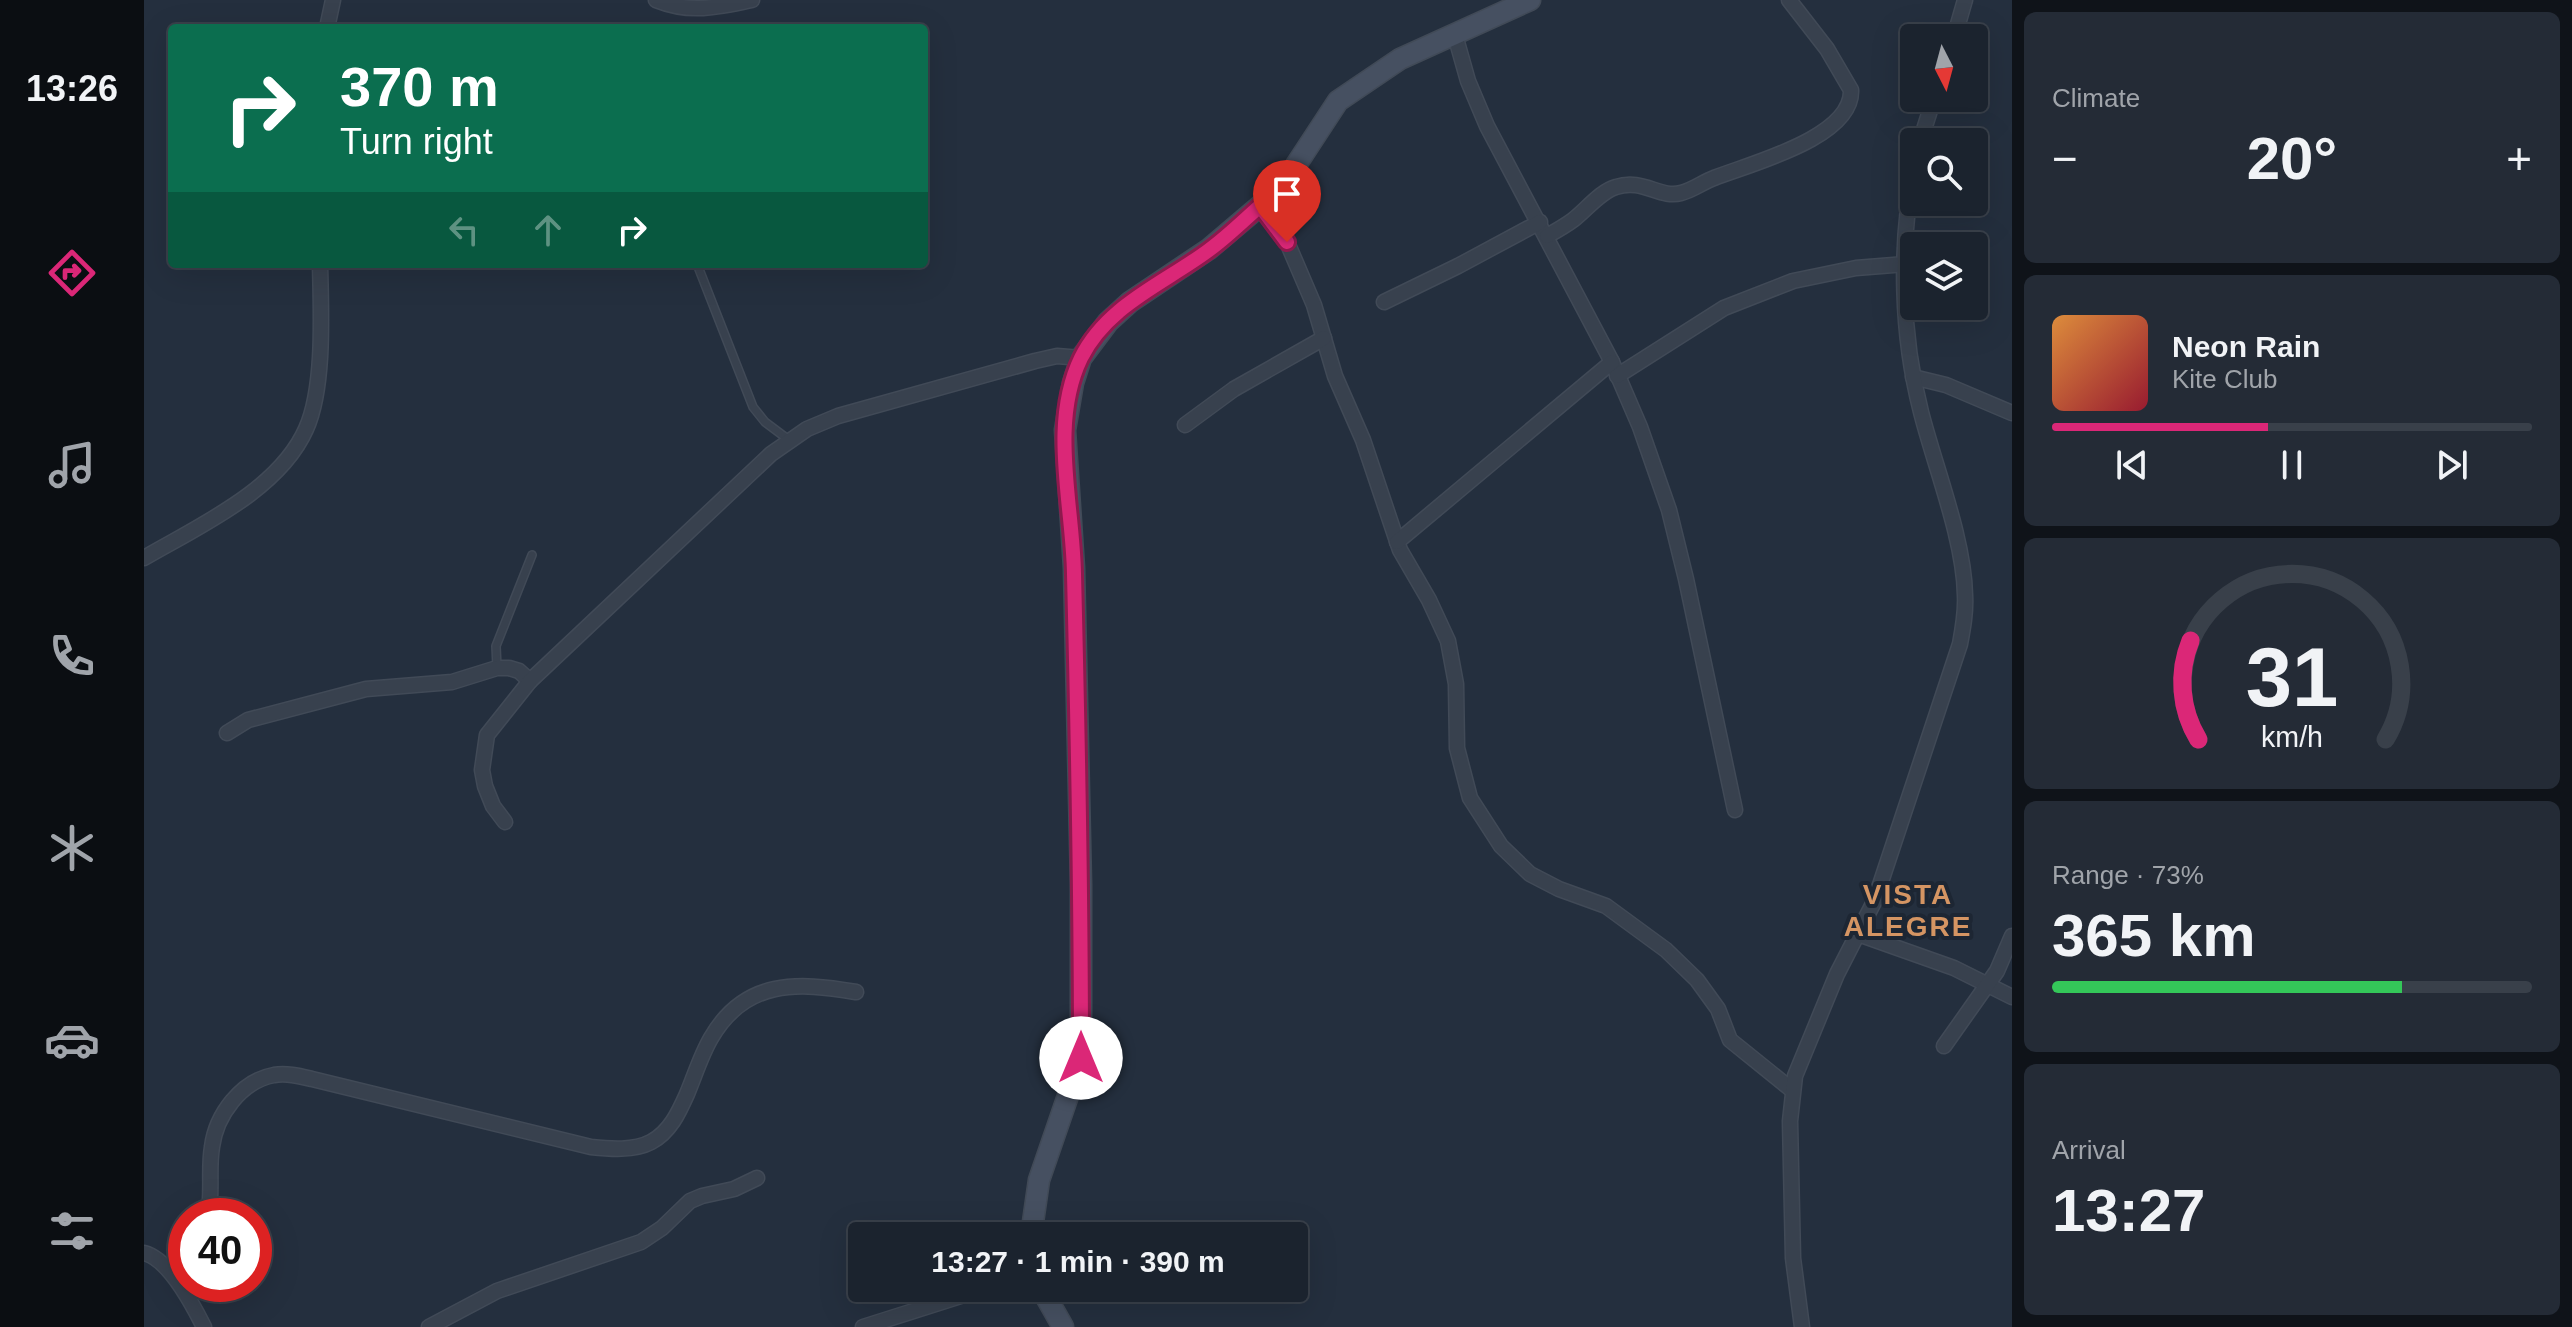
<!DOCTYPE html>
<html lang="en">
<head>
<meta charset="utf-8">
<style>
	body { margin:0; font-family:Arial,sans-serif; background:#242b36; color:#f1f3f6; height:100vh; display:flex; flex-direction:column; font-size:30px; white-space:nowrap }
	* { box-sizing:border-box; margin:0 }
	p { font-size:26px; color:#a0a4aa }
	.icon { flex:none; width:44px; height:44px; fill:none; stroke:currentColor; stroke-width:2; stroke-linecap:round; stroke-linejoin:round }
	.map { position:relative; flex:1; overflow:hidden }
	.details { display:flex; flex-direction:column; gap:12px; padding:12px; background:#0f1319; width:560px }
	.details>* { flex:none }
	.hud { position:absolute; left:24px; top:24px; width:760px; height:244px; border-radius:8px; box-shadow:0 8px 32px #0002,0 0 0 2px #39404a; background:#0b6e4f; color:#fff; overflow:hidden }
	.needle { width:52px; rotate:174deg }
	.buttons { position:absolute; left:1756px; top:24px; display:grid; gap:16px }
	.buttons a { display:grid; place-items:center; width:88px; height:88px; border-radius:8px; background:#1b232e; box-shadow:0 8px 32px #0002,0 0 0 2px #39404a; font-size:40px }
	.speed { position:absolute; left:24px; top:1198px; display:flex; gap:16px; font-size:40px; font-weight:700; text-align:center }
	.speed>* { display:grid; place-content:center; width:104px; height:104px; border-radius:50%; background:#1b232e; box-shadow:0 8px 32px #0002,0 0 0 2px #39404a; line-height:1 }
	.speed .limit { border:12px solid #d22; background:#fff; color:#111 }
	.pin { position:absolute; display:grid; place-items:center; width:68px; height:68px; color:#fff; margin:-82px -34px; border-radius:50% 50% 50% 0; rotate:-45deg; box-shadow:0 0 8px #0007 }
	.pin .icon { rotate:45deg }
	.me { position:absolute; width:88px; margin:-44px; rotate:0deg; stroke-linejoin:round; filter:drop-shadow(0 0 6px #0008) }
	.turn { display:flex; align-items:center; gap:28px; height:168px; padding:0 40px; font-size:36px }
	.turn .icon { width:104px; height:104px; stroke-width:2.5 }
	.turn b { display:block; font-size:56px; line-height:68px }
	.lanes { display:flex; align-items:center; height:76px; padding:0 40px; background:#0003; justify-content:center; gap:40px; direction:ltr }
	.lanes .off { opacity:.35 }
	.big { font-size:60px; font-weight:600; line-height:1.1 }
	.details .widget { flex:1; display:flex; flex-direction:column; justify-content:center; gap:12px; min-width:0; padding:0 28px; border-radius:12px; background:#242b36 }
	.details .dial { align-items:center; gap:0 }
	.dial svg { height:208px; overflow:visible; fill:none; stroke:#39404a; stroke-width:7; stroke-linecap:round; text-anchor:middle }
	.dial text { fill:#f1f3f6; stroke:none }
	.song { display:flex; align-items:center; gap:24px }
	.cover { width:96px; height:96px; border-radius:12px; background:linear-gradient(135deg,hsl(30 70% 55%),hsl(350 70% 35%)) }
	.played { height:8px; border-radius:4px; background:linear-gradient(90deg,#db2777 45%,#39404a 45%) }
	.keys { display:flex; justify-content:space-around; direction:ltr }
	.heat { display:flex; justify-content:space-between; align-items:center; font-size:44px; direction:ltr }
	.charge { height:12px; border-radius:6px; background:linear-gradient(90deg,#34c759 73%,#39404a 0) }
	.trip { position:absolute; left:704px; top:1222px; width:460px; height:80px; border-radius:8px; background:#1b232e; box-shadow:0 8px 32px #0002,0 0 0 2px #39404a; font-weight:600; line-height:80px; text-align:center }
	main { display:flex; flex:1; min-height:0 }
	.menu { display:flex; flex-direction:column; width:144px; justify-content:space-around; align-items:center; background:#0b0e12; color:#a0a4aa }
	.menu .icon { width:56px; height:56px }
	.menu .on { color:#db2777 }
	.menu b { font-size:36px; color:#f1f3f6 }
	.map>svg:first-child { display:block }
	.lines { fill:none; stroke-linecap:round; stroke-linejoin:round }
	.lane-casing { stroke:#414a57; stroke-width:10 }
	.street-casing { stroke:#414a57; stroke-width:17 }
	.secondary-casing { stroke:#414a57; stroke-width:23 }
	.lane { stroke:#38414e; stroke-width:7 }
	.street { stroke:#38414e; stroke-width:14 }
	.secondary { stroke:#465061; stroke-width:20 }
	.route-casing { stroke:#8e194d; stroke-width:20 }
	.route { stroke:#db2777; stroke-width:14 }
	.labels { text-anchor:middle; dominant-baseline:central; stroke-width:8; stroke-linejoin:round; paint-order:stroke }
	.district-label { font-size:28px; font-weight:bold; letter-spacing:2px; fill:#d59563; stroke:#1d2633 }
</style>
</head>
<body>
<main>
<nav class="menu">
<b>13:26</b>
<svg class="icon on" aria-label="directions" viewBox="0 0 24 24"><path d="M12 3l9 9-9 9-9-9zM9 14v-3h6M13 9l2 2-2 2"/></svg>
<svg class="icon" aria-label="music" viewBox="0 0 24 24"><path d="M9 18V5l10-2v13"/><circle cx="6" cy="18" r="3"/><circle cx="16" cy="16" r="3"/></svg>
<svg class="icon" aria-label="phone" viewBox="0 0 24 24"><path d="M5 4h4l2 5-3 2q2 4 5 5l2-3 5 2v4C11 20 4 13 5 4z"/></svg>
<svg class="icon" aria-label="climate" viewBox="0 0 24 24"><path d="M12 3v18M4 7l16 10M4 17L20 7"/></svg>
<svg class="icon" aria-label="car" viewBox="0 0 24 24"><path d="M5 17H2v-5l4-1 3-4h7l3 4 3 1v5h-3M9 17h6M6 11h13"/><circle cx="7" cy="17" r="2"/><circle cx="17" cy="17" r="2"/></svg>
<svg class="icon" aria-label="filters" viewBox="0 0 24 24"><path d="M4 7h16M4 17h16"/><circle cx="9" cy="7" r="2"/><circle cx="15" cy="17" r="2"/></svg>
</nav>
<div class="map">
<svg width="1868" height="1327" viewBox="0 0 1868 1327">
	<rect width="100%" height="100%" fill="#242f3e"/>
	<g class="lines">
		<g class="lane-casing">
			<g id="lane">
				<path d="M553,264L609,407L621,422L645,440"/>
				<path d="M353,668L352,646L388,555"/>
			</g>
		</g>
		<g class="street-casing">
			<g id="street">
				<path d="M512,0C547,14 572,7 608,0"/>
				<path d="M183,28L189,0"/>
				<path d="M1311,35L1324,81L1343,126L1468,362L1496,427L1525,510L1542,579L1591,810"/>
				<path d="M1810,38L1821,0"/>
				<path d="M1776,142L1790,98"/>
				<path d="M1116,206L1143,242L1170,305L1191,376L1219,440L1256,550L1285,600L1304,641L1312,684L1313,748L1326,798L1357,846L1386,874L1415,889L1462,906L1522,950L1553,980L1574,1009L1586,1040L1648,1090"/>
				<path d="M1403,236C1412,231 1421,226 1429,220C1442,210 1457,191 1472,187C1499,178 1516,199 1537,193C1549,190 1559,182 1570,178C1605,164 1709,138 1707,90L1683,49L1645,0"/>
				<path d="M1240,302L1314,266L1396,222"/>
				<path d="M1473,376L1580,308L1649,281L1712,268L1762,264"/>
				<path d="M1769,377L1802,385L1868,413"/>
				<path d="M1041,425L1090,389L1180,338"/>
				<path d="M1253,542L1468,362"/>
				<path d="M0,558C55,526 135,490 162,429C181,387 177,310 176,264"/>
				<path d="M83,733L104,720L222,689L308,682L353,668H365L375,671L386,681"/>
				<path d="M361,822L349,806L341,786L338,770L343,735L386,681L627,454L663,429L694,416L891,361L913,356L937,358"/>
				<path d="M1714,934L1810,968L1868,997"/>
				<path d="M1800,1046L1853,971L1868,936"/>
				<path d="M64,1216C69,1193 64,1170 68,1147C72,1115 97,1081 130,1075C143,1073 155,1076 168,1079L447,1147C466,1149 490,1151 507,1142C526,1132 535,1112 543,1094C551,1075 557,1055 567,1038C601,979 654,982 712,992"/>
				<path d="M0,1253C25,1259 49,1305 60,1327"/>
				<path d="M285,1327L353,1291L497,1242L518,1228L546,1201L558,1196L590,1189L613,1178"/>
				<path d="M719,1327L842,1288"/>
				<path d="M1658,1327L1649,1258L1646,1121L1651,1076L1693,974L1731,900L1816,644C1819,628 1822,612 1821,595C1820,539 1791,467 1777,412C1757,334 1755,248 1770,169"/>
			</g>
		</g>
		<g class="secondary-casing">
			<g id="secondary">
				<path d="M887,1236L895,1180L937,1058V884L930,568L921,430L929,383L937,358L964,322L986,302L1065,249L1137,188L1194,101L1256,59L1386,0"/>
				<path d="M897,1288L919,1327"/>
			</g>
		</g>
		<use href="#lane" class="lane"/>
		<use href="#street" class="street"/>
		<use href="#secondary" class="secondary"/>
	</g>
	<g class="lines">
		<g class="route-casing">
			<path id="route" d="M937,1058C937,896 934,735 930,574C929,504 905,424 937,358C963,305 1021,283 1065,250C1083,237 1099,221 1116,206L1143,242"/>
		</g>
		<use href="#route" class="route"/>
	</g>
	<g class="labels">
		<g class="district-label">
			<text x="1764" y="894">VISTA<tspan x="1764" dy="32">ALEGRE</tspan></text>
		</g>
	</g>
</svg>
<div class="buttons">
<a><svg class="needle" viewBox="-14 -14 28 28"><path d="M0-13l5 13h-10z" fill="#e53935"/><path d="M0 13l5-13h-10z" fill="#a0a4aa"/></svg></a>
<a><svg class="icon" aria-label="search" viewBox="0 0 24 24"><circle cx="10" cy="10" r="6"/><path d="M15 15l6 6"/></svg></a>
<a><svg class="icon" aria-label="layers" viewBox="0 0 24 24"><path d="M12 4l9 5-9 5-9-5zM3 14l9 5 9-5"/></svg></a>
</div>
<div class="speed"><div class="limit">40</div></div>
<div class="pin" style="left:1143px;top:242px;background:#d93025"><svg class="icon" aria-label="arrive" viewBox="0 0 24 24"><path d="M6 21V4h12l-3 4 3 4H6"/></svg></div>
<svg class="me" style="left:937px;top:1058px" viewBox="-20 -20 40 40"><circle r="19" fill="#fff"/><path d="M0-13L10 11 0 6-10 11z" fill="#db2777"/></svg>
<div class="trip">13:27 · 1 min · 390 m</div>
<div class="hud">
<div class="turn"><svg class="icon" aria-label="right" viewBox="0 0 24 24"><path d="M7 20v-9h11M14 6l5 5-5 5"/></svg><div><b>370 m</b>Turn right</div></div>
<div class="lanes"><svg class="icon off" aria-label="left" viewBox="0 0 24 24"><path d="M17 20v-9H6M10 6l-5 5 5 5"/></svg><svg class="icon off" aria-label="ahead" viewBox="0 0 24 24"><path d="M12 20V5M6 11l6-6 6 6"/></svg><svg class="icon" aria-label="right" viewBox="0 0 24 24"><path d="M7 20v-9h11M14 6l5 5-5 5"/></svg></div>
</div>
</div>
<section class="details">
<div class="widget"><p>Climate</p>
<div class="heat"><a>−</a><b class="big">20°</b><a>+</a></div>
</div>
<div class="widget">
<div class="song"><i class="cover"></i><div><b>Neon Rain</b><p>Kite Club</p></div></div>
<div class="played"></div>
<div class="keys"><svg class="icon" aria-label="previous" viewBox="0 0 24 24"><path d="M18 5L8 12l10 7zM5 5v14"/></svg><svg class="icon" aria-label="pause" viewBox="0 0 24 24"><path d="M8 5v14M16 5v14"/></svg><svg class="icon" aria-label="next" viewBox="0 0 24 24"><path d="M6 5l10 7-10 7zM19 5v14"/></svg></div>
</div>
<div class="widget dial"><svg viewBox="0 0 100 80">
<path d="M14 69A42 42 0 1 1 86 69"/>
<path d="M14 69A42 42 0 0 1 11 31" stroke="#db2777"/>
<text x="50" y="56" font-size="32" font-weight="700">31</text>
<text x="50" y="72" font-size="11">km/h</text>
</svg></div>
<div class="widget"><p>Range · 73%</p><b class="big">365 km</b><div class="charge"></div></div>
<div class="widget"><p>Arrival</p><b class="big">13:27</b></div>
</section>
</main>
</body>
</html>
